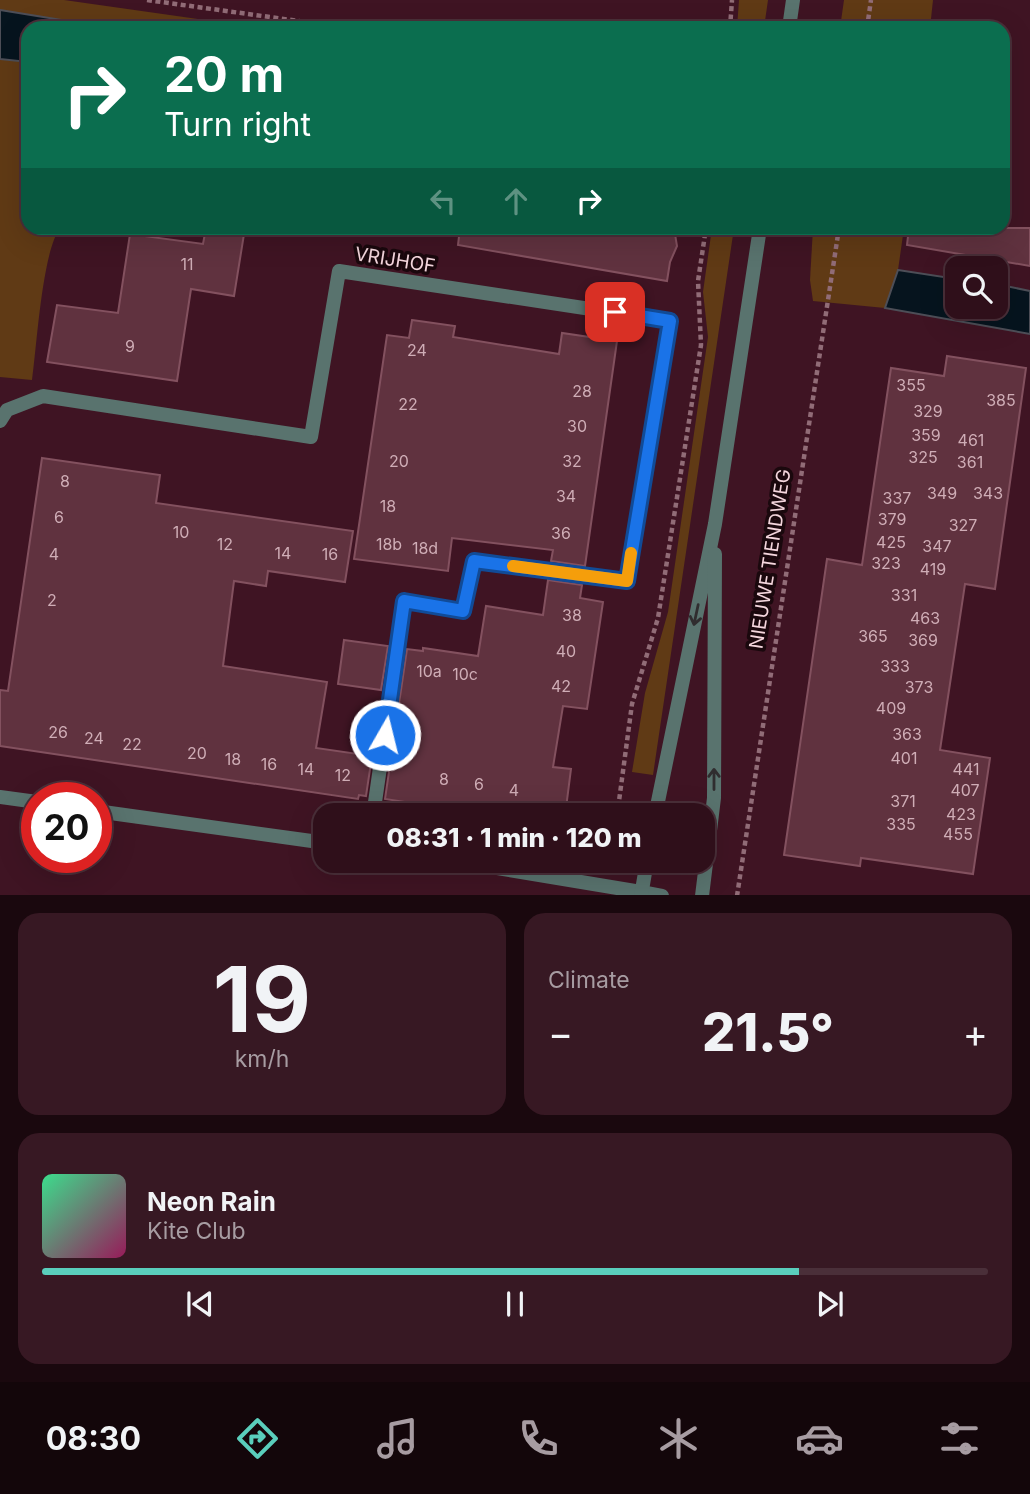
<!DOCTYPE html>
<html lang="en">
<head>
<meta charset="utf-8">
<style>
	body { margin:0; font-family:Inter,sans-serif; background:#371823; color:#f1f3f6; height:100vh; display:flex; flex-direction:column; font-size:26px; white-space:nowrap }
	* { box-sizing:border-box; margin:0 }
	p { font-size:23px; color:#a79ca2 }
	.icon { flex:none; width:38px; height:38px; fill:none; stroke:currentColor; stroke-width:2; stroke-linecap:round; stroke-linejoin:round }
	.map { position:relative; height:895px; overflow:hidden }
	.details { display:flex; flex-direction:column; gap:18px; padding:18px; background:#1a080e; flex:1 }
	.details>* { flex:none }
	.banner { position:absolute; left:21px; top:21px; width:989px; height:214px; border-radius:21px; box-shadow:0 7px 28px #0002,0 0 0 2px #4a2f39; background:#0b6e4f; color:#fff; overflow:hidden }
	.controls { position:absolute; left:945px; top:256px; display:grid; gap:14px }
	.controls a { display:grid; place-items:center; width:63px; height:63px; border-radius:14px; background:#2f0f1a; box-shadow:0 7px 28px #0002,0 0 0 2px #4a2f39; font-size:35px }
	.speed { position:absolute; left:21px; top:782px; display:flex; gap:14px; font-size:35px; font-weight:700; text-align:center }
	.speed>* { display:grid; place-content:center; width:91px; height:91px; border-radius:50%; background:#2f0f1a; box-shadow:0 7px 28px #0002,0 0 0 2px #4a2f39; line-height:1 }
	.speed .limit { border:10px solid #d22; background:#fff; color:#111 }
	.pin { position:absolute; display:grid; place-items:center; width:60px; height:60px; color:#fff; margin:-30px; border-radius:14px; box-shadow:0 4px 10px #0006 }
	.me { position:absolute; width:77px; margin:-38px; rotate:8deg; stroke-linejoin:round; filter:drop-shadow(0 0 5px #0008) }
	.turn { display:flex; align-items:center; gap:24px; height:147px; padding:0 28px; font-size:32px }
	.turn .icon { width:91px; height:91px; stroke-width:2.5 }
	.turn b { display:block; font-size:49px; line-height:60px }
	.lanes { display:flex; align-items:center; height:66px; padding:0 28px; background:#0003; justify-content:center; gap:35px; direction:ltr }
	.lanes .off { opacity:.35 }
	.big { font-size:52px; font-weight:800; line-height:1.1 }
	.details .card { flex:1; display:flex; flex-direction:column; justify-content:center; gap:10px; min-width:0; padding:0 24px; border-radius:21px; background:#371823 }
	.details .dial { align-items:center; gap:0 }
	.dial b { font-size:91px; line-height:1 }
	.song { display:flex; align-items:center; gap:21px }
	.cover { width:84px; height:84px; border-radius:10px; background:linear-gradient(135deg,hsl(150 70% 55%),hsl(330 70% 35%)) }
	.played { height:7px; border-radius:4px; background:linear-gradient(90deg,#5acebc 80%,#4a2f39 80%) }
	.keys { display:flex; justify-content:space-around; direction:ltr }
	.heat { display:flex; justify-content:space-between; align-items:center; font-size:38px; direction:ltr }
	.details .tiles { flex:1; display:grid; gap:18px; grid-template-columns:1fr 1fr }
	.card:last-child { grid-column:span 2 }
	.trip { position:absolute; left:313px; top:803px; width:402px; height:70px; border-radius:21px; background:#2f0f1a; box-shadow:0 7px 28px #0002,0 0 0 2px #4a2f39; font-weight:800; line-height:70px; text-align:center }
	.menu { display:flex; height:112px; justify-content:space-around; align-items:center; background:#13060a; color:#a79ca2 }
	.menu .icon { width:49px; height:49px }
	.menu .on { color:#5acebc }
	.menu b { font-size:32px; color:#f1f3f6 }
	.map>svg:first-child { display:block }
	.green { fill:#603a15 }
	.water { fill:#06141e; stroke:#4d4e57; stroke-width:2 }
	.building { fill:#60323f; stroke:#83515f; stroke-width:2 }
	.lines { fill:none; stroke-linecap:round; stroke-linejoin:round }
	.path { stroke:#916c77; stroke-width:4.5; stroke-dasharray:5 3.5; stroke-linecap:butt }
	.service { stroke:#59736e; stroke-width:14 }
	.minor { stroke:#59736e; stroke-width:14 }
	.tertiary { stroke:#59736e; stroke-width:14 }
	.oneway { stroke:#302d2f }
	.route-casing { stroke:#114b97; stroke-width:18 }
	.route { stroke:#1a73e8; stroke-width:12 }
	.slow { stroke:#f59e0b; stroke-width:12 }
	.labels { text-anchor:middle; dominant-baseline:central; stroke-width:7; stroke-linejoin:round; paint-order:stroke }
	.number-label { font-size:16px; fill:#cfadb6 }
	.street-label { font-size:19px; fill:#f4d6dd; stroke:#1a080d }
</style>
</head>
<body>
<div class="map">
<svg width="1030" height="896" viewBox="0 0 1030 896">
	<rect width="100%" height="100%" fill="#3f1423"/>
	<g class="green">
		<path d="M0,0H64L261,28H111L0,10Z"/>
		<path d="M739,0H768L764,28H737Z"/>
		<path d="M844,0H933L930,28H840Z"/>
		<path d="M0,59L28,62V228H60C42,253 37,345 32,380L0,377Z"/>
		<path d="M712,228H734L653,775L632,772L645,693L668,612L708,337L703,292Z"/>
		<path d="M813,228H904L898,270L885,308L813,301L810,280Z"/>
	</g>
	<g class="water">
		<path d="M0,10L111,28H28V62L0,59Z"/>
		<path d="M898,270L957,279V306H996V284L1030,291V334L885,308Z"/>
	</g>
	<g class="building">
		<path d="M206,228H245L234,296L191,289L177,381L47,362L57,305L118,313L130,234L203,244Z"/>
		<path d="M460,228H674L677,246L670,262L667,281L458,245Z"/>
		<path d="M909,228H1030V266L907,245Z"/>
		<path d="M412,320L455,326L453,337L559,354L562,333L617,341L585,566L551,561L553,550L452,538L448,571L354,559L387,335L409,338Z"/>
		<path d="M947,356L1026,368L995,589L965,584L940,750L990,758L973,874L861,858L860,866L784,855L827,559L862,565L891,368L944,376Z"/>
		<path d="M42,458L160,475L156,503L353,531L345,582L268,571L266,586L234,581L223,666L327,682L316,748L372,756L366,796L359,795L358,799L0,746V690L8,691Z"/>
		<path d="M548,580L582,585L580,598L603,602L587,709L563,706L553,767L571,769L565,816H497L385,799L407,649L423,651V648L478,656L486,606L543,615Z"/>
		<path d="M344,640L388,646L381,690L338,684Z"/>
	</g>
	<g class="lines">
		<g class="path">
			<path d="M147,0L349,28"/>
			<path d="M730,28L732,0"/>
			<path d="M867,28L871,0"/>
			<path d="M617,816L632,704L658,618L701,345L698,281L706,228"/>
			<path d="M737,896L839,228"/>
		</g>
		<path class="service" d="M373,816L404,601L463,611L474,561L627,581"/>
		<g class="minor">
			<path d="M0,421L7,410L43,396L311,437L339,271L670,321L627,581"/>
			<path d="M641,892L662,896"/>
		</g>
		<g class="tertiary">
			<path d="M789,28L793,0"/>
			<path d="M0,797L37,802"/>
			<path d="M96,811L326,843"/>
			<path d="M655,816L715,524L760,228"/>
			<path d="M455,861L641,892"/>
			<path d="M641,896L647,861"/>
			<path d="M702,896L714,798L715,554"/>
		</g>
	</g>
	<defs><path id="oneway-shaft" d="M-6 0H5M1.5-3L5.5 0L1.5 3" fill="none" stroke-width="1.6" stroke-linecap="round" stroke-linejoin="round" transform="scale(1.75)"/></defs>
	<g class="oneway">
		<use href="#oneway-shaft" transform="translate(696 615) rotate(102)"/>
		<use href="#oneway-shaft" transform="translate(714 779) rotate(-90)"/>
	</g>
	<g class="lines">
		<g class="route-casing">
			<path id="route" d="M385,735L404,601L463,611L474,561L627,581L670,321L615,312"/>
		</g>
		<use href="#route" class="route"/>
		<path class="slow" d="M513,566L627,581L631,553"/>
	</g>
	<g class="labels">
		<g class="number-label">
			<text x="187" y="264">11</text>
			<text x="130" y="346">9</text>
			<text x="417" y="350">24</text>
			<text x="911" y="385">355</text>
			<text x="582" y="391">28</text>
			<text x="1001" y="400">385</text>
			<text x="408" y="404">22</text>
			<text x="928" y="411">329</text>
			<text x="577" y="426">30</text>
			<text x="926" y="435">359</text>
			<text x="971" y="440">461</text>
			<text x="923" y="457">325</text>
			<text x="399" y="461">20</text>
			<text x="572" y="461">32</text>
			<text x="970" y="462">361</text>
			<text x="65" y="481">8</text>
			<text x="942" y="493">349</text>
			<text x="988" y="493">343</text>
			<text x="566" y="496">34</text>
			<text x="897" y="498">337</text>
			<text x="388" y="506">18</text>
			<text x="59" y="517">6</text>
			<text x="892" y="519">379</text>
			<text x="963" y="525">327</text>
			<text x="181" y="532">10</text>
			<text x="561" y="533">36</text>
			<text x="891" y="542">425</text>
			<text x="225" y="544">12</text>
			<text x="389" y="544">18b</text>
			<text x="937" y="546">347</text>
			<text x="425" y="548">18d</text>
			<text x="283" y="553">14</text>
			<text x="54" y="554">4</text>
			<text x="330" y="554">16</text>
			<text x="886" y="563">323</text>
			<text x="933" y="569">419</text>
			<text x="904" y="595">331</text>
			<text x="52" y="600">2</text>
			<text x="572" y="615">38</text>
			<text x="925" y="618">463</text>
			<text x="873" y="636">365</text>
			<text x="923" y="640">369</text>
			<text x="566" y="651">40</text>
			<text x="895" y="666">333</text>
			<text x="429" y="671">10a</text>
			<text x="465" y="674">10c</text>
			<text x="561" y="686">42</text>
			<text x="919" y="687">373</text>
			<text x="891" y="708">409</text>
			<text x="58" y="732">26</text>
			<text x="907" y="734">363</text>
			<text x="94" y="738">24</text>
			<text x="132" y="744">22</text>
			<text x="197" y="753">20</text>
			<text x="904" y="758">401</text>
			<text x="233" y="759">18</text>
			<text x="269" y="764">16</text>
			<text x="306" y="769">14</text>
			<text x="966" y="769">441</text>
			<text x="343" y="775">12</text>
			<text x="444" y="779">8</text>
			<text x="479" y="784">6</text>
			<text x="514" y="790">4</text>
			<text x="965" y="790">407</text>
			<text x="903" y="801">371</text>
			<text x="961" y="814">423</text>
			<text x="901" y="824">335</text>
			<text x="958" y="834">455</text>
		</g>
		<g class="street-label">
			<text transform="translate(395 260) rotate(9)">VRIJHOF</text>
			<text transform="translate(770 559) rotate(-81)">NIEUWE TIENDWEG</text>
		</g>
	</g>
</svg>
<div class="controls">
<a><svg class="icon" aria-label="search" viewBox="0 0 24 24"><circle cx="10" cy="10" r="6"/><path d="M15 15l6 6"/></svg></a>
</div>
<div class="speed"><div class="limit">20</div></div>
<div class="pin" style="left:615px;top:312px;background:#d93025"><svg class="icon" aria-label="arrive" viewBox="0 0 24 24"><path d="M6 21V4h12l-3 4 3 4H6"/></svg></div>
<svg class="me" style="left:385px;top:735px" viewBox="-20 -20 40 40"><circle r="17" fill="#1a73e8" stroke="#fff" stroke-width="3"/><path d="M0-11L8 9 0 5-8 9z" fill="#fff"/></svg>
<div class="trip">08:31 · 1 min · 120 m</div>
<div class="banner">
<div class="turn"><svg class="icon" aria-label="right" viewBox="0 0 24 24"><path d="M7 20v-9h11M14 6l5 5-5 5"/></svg><div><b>20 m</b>Turn right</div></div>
<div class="lanes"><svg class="icon off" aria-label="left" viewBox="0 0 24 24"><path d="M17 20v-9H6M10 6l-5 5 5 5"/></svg><svg class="icon off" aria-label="ahead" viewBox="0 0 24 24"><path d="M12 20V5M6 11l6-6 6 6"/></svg><svg class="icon" aria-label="right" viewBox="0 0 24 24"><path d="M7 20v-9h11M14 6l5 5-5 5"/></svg></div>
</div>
</div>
<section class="details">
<div class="tiles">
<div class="card dial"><b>19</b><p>km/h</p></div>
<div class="card"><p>Climate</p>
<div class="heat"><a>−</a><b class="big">21.5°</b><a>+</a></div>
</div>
<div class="card">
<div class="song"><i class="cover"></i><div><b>Neon Rain</b><p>Kite Club</p></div></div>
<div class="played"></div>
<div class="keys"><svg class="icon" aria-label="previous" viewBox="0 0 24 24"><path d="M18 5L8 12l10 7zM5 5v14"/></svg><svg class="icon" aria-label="pause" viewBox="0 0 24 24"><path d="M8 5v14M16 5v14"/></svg><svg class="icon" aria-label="next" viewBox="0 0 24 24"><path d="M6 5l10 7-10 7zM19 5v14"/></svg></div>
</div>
</div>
</section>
<nav class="menu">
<b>08:30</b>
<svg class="icon on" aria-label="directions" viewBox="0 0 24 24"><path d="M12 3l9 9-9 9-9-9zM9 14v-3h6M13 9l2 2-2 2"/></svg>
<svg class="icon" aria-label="music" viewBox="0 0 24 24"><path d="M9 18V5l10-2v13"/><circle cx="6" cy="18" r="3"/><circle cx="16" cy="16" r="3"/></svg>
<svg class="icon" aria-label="phone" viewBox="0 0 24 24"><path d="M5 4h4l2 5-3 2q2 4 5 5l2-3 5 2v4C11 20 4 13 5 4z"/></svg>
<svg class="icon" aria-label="climate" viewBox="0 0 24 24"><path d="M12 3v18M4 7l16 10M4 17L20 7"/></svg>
<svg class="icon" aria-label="car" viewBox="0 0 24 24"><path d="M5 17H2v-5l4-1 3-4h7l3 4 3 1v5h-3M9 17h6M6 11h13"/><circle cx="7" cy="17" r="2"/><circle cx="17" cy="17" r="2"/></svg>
<svg class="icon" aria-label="filters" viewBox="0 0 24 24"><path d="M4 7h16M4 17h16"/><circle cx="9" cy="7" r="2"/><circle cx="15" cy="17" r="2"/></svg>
</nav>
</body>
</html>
